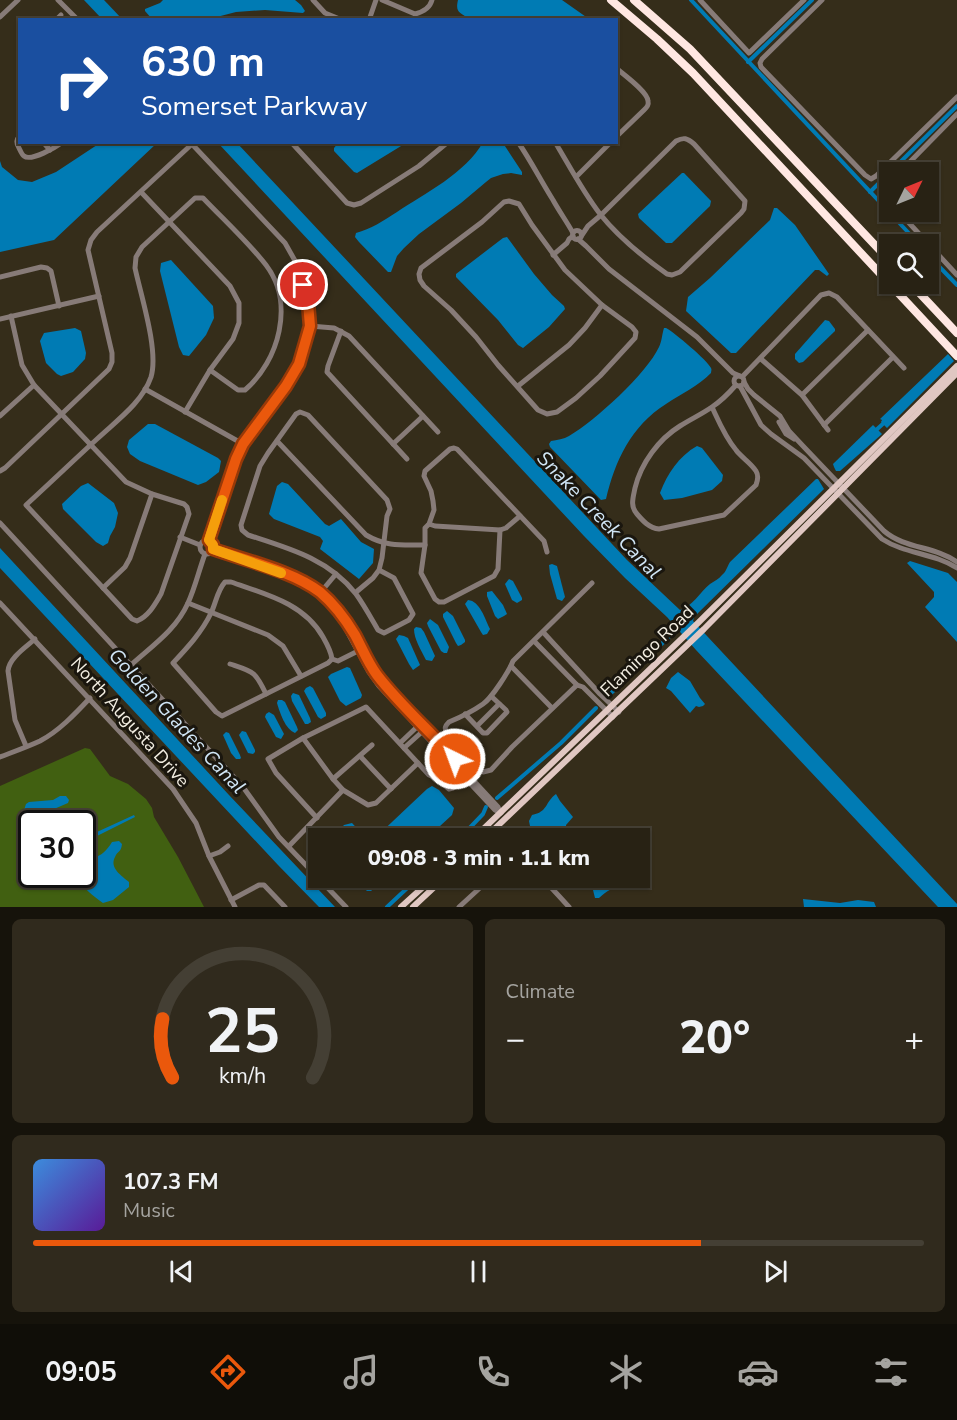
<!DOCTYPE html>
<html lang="en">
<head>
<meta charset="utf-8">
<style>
	body { margin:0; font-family:"Nunito Sans",sans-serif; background:#302a1d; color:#f1f3f6; height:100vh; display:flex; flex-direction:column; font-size:22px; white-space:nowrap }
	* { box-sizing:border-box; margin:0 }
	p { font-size:20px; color:#a5a4a0 }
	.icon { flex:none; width:33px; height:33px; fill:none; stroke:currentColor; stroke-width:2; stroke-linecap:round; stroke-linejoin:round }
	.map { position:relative; height:907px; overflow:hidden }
	.side { display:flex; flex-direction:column; gap:12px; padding:12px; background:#16130b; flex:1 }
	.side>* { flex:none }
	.hud { position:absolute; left:18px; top:18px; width:600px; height:126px; border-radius:0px; box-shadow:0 2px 4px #0004,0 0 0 2px #443f34; background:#1a4fa0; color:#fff; overflow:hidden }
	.needle { width:39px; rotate:47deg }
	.tools { position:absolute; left:879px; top:162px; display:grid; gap:12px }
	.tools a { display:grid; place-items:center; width:60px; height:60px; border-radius:0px; background:#282214; box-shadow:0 2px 4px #0004,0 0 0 2px #443f34; font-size:30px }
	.speed { position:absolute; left:18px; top:810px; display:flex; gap:12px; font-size:30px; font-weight:700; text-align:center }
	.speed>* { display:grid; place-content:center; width:78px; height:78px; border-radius:50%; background:#282214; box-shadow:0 2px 4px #0004,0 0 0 2px #443f34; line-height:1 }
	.speed .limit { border:3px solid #111; border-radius:9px; background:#fff; color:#111 }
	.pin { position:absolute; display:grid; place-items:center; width:51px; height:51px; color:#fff; margin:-26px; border:3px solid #fff; border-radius:50%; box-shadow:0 2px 6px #0007 }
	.me { position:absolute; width:66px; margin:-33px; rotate:318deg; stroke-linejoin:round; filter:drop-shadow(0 0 4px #0008) }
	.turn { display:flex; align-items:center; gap:21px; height:126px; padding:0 24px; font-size:27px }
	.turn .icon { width:78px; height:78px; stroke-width:2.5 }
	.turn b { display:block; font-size:42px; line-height:51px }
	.big { font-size:45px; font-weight:800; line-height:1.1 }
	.side .card { flex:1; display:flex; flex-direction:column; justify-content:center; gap:9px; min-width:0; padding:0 21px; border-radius:9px; background:#302a1d }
	.side .dial { align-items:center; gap:0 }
	.dial svg { height:156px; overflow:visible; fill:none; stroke:#443f34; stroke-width:7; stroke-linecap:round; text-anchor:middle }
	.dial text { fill:#f1f3f6; stroke:none }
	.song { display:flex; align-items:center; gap:18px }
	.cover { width:72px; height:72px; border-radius:9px; background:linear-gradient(135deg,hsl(210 70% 55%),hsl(270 70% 35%)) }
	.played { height:6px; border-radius:3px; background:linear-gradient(90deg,#ea580c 75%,#443f34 75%) }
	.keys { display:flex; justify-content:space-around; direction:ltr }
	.heat { display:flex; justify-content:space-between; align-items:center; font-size:33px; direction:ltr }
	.side .tiles { flex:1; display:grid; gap:12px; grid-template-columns:1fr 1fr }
	.card:last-child { grid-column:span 2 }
	.trip { position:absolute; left:308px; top:828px; width:342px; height:60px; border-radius:0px; background:#282214; box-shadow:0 2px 4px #0004,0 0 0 2px #443f34; font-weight:800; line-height:60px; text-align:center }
	.dock { display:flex; height:96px; justify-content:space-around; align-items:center; background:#100e08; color:#a5a4a0 }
	.dock .icon { width:42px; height:42px }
	.dock .selected { color:#ea580c }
	.dock b { font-size:27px; color:#f1f3f6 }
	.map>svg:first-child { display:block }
	.green { fill:#416011; fill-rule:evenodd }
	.water { fill:#007bb4 }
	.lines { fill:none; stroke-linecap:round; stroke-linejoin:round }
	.canal { stroke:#007bb4; stroke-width:4 }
	.minor { stroke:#877b78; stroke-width:5 }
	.major { stroke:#e0c7c2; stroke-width:6 }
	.highway { stroke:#ffe7e2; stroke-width:8 }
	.route-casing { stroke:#983908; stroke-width:15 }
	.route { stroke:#ea580c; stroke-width:10 }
	.slow { stroke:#f59e0b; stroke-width:10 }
	.labels { text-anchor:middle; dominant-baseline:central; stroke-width:6; stroke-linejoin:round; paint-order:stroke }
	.street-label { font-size:18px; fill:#f2ede1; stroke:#1a160e }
	.water-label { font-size:20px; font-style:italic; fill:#d1e6f6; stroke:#1a160e }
</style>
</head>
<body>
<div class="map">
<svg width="957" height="907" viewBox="0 0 957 907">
	<rect width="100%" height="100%" fill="#352d1a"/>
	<path class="green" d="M85,748L90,749L110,776L128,784L146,799L152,808L154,817L178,857L204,907H0V786ZM32,824H82V874H32Z"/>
	<g class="water">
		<path d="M84,0H104L122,19H102Z"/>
		<path d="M163,0H295L301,5L305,11L303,13L265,10L236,12L209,19H152L145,11V9L160,3Z"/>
		<path d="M458,0H562L589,19H469C460,12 455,13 458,0Z"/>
		<path d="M483,142L503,143L522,172V175L511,173L503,174L491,178L486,182L461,203L419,234L404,248L397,256L391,272H388L359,242L355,237L356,233C371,229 383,221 397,212C424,194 466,173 483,142Z"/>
		<path d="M100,143H157L54,240L0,252V161L2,167L18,180L32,182L56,172Z"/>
		<path d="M218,143H237L627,560L680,610C692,607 700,592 710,584C714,581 719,579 722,575C726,572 727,567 730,562L816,479H818L824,489L694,617L693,621L957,904V907H938L696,650L667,617L625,578L584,536Z"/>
		<path d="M338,143V142L406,143L357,173L354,172L334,151V148Z"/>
		<path d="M682,173H684L711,201L710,206L672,243H666L639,218L638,214Z"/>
		<path d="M774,208H777L795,225L829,274L827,276L819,270H815L736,353H731L686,311L688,297L710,278L770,220Z"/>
		<path d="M507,237L534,274L552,295L564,306L565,309L549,327L523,348L518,345L498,320L456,277V274L503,238Z"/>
		<path d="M171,260L213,306L214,318L206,335L189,356L183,355L179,347L160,271L161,263Z"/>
		<path d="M825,320L829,321L835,329V331L803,362L799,363L795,359V354Z"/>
		<path d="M75,328L81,331L86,353L85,359L73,372L61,376L57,374L46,363L40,341L44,333Z"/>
		<path d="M664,328H666C674,332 708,361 711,368C712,370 711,371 711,373C698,386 681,394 666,404C631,426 615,461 606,499L601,500L550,447L549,444L551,441C557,440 564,439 569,436C595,421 647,373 659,347C662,341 662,334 664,328Z"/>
		<path d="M948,354L954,361L887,428L881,422L882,420L880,419Z"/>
		<path d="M148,424H155L218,458L221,461L219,472L206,482L198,485L140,461L130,454L127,447L129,440Z"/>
		<path d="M873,425L882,434L840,471H836L834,467L833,464Z"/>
		<path d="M697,446L702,448L723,475L722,481L712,490L682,498L664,500L660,493C667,474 679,456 697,446Z"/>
		<path d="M282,482L288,484L325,524L329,526L341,519L361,542L374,549L373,563L359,579L320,549L323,541L320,537L274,519L269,514L277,486Z"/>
		<path d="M88,483L114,503L118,513L115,527L110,536L108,543L103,546L96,542L63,509L62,504L81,486Z"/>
		<path d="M0,548L229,795L335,907H319L278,865L0,568Z"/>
		<path d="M910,561L948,573L957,582V642L925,607L934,597V592L907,563Z"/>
		<path d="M552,564L557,566L565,597L562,601L557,599L550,574L549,565Z"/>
		<path d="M509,579L513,581L522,598V600L517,603L512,600L505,584Z"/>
		<path d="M492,591L503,605L507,614L504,616L498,619L495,616L487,596V592Z"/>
		<path d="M468,600C480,601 485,619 490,629L487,634L483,635L481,632L465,604Z"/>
		<path d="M447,611L453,616L465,640V642L461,645L458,646L456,643L443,617V614Z"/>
		<path d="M430,619L438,625L449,647L447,653H444L441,651L428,626L427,623Z"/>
		<path d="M416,627L421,628L424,632L435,656L432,661L426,660C421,650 414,639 414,629Z"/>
		<path d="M399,635L404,636L408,638L420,665L413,670L409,664L396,639Z"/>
		<path d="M347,667L350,668L362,695L361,698L346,706L340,701L328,677L331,674Z"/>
		<path d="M678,672L690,681L700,698L705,704L703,706L699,707L696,706L690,713L671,691L666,688L671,678Z"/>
		<path d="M310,686L313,688L326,713V716L321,719L318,717L304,691L306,688Z"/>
		<path d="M293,693L299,695L310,718L311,722L308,724H305L292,701L291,696Z"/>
		<path d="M278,700H282L285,702L297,727L298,730L295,733C285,729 280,713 277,703Z"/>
		<path d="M269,712L274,715L284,734L281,739L276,737L265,717L266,714Z"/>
		<path d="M242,731L246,732L255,750V752L253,754L248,753L239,735Z"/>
		<path d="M226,732L229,733L240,755L241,758L240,759H236L231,753L223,735Z"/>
		<path d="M432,786L439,790L454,808L452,815L427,838H375L427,789Z"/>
		<path d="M556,794L560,801L573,817L566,825L567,838H547L538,828L530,826L529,821L532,815C548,812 545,802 556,794Z"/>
		<path d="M60,796H66L69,800L68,803L54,809L27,813L24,810L26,804L29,802L53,800Z"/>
		<path d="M134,815L135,817L89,840L90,852L92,858C102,856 107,850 112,842L119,841L122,844C121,853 118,850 115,857C109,868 122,876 129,882V887L113,900L103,903C93,896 81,887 78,875L82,874L83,862L88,859L85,841L86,837Z"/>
		<path d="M352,823L366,838H372H332L344,825Z"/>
		<path d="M639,877L645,880L644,883L637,890C617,890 617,882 599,898H595L593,890L583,878Z"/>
		<path d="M353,878H386L371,891H367Z"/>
		<path d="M803,899L840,903L858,900L874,902L876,907H804Z"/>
	</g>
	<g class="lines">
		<g class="canal">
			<path d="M691,0L919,244"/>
			<path d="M748,62L812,0"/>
			<path d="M870,192L957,106"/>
			<path d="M928,255L957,285"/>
			<path d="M874,432L886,421"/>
			<path d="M610,694L681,625"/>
			<path d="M497,798L561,743L596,708"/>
			<path d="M460,838L483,814L486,807"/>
			<path d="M387,907L418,878"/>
		</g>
		<g class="minor">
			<path d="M58,0L78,20"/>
			<path d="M313,0L325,13L342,20"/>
			<path d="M382,0L415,14C423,12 430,8 432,0"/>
			<path d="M700,0L749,53L804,0"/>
			<path d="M822,0L762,59L760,63L761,67L865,175L871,179L876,176L957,97"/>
			<path d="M0,17L18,0"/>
			<path d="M56,20L61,15"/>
			<path d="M369,20L376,0"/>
			<path d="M616,68C623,74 648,92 648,101C649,105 647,107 644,110L616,137"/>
			<path d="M20,135C16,140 16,143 19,148C20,150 22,155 24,156C31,162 56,147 63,142"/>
			<path d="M43,142L50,150"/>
			<path d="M190,142L285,243L298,266L308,303L310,326L306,344L299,364L286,386L243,444L236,459L209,540"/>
			<path d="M291,142L347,203L354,205L361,203L419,166L448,142"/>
			<path d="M518,142C531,161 541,181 553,200C559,211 567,222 573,233"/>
			<path d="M555,142C570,167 583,192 600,214C619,238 643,257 667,274L672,275L680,272L741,213L744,209L745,201L694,144C687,138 684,137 676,141L601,215L588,226L582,235"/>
			<path d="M900,172L957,114"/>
			<path d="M576,177L611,142"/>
			<path d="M890,184L881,192L890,201"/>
			<path d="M141,192L230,286L239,303V323L233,339L210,370L185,412"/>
			<path d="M509,201L519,204L532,225L565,270L602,305L632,327L636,332L635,338L600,376L576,398L557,412L547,414L538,410L498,365L476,337L451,310L424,286L420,280L419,274L421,268L482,222L504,202Z"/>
			<path d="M899,212L957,275"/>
			<circle cx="577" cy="235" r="4.5"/>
			<path d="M578,239L586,246L609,269L697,337L733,373L740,376"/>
			<path d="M553,255L567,243L569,239L573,236"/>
			<path d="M0,277L41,267L47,268L51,271L59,306"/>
			<path d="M11,316L22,365L34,385L126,482L152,494L184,504L187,507L189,514L161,594C155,604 149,616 137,621L132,619L26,505C50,483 73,461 97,439C116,421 142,403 151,377C159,351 141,296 135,268L136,257L142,247L195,198H203C224,220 248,242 266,265C295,303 279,361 245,390H238L210,370"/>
			<path d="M0,319L99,296"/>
			<path d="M310,326L334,328L349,336L438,432"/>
			<path d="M341,331L328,366L327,372L407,459"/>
			<path d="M761,359L802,395L828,430"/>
			<circle cx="739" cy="381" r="5"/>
			<path d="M742,377L821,295L829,293L837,297L904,368"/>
			<path d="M744,382L748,389L754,395L780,416L789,431L803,446L884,531C905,549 935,546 957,562"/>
			<path d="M518,386L569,345L585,328L602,305"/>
			<path d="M740,386L761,425L771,434L804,458L882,539C905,554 934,553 957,568"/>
			<path d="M145,389L243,444"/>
			<path d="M802,395L868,330"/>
			<path d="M712,407C719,422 725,437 736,450C741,457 751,463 756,471C759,476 758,480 756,485L724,515L659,529C649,528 643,521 637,514C630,506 633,498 635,488C641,463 659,439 680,426C691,419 702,414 712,407C721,401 729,393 736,385"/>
			<path d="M0,416L34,385"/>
			<path d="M779,422L786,434L794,439"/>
			<path d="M824,425L893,357"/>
			<path d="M277,441L366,535C386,547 402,545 425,545"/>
			<path d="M393,444L423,416"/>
			<path d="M0,471L5,468L109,369L112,362V353L88,250L91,240L97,232L192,144"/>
			<path d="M0,523L243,787L279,837L346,907"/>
			<path d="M429,524L435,526L500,530L506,528L520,516"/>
			<path d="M500,530L498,569L494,576L444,602H439L435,599L421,573L425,545V528L429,524L434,510L433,501L431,491L424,476L425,471L450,449L454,448L457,449L544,541L547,552"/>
			<path d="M180,537L200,545"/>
			<circle cx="207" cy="547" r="7"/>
			<path d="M213,549C259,564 309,575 340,614C358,636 368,662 385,685L498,807L501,813"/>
			<path d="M225,582H231C265,594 304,603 323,637C327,644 331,651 332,659L328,663L222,716L216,712L173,663C187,648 202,632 211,613C216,603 217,591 225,582Z"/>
			<path d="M103,588L125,567L130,558L152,494"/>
			<path d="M320,593L336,574"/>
			<path d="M355,593L373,578L379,570L382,558L387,516L390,509L387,500L308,415L300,412L296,414L268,453L260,466L241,525L242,530L248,535C288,548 329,559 356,594C364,605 371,618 378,630L384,633L409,620L413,614L394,578L379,570"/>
			<path d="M0,603L173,789L196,823L209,856L235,907"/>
			<path d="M188,603L268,635L283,646L301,676"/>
			<path d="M340,618L369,672L379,686L495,810L501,813"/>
			<path d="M543,632L600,694L619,712"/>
			<path d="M534,641L577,685L583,687L613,717"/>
			<path d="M332,659L338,661L356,652"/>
			<path d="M230,664C254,672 255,671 266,694"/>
			<path d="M131,665C152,646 176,630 188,603C195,588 199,570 205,554"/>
			<path d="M511,666L552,708"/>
			<path d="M577,685L512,747L491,770L483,772L479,768L447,734C444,728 445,726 449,722C461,717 473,711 483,704C492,698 509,671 513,661L592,583"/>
			<path d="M465,714L483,733H487L507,712L506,710L491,696"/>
			<path d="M477,726L499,704"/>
			<path d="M303,738L333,779L343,790L368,805L376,803L418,763"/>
			<path d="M400,743L420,724"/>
			<path d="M26,746L15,720L8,671C9,658 26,647 35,639"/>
			<path d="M404,748L423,731"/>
			<path d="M360,756L391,789"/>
			<path d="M0,757C13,752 27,747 40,741C59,731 75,714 90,698"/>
			<path d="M333,779L372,745"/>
			<path d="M317,818L276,773L268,759L303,738L366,707L429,775L436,778L449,789L453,788L459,782"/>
			<path d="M289,846L343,790"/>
			<path d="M209,856L220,852L228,846"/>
			<path d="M231,900L259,885H264L285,907"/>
			<path d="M459,907L482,886L489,882L531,878L547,883L569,907"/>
		</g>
		<g class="major">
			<path d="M474,838L698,623L957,366"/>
			<path d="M485,838L704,629L957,373"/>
			<path d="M401,907L433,878"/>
			<path d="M413,907L444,878"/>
		</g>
		<g class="highway">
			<path d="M611,0L657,39L693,73L957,356"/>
			<path d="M634,0L690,49L890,261"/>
			<path d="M911,284L957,333"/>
		</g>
	</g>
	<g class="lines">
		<g class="route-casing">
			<path id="route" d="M303,285L308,303L310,326L299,364L286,386L243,444L236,459L209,540L213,545V549C247,561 292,571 320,592C333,603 346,620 355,635C362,648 368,663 377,675C400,705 430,731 455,759"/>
		</g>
		<use href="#route" class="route"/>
		<path class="slow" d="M222,500L209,540L213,545V549L281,573"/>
	</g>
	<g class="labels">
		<g class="street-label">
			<text transform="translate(647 651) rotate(-44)">Flamingo Road</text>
			<text transform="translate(130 722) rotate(48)">North Augusta Drive</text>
		</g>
		<g class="water-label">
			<text transform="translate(599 515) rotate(46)">Snake Creek Canal</text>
			<text transform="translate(177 721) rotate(47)">Golden Glades Canal</text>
		</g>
	</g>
</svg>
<div class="tools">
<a><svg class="needle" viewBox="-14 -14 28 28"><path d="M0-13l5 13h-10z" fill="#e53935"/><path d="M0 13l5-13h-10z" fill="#a5a4a0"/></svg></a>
<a><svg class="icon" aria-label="search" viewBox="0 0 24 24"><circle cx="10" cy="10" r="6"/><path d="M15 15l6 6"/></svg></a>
</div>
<div class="speed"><div class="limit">30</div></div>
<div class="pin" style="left:303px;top:285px;background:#d93025"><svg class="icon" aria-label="arrive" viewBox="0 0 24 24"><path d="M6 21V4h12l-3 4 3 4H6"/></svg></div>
<svg class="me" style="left:455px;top:759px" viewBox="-20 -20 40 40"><circle r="17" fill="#ea580c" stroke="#fff" stroke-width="3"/><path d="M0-11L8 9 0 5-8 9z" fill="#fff"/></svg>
<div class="trip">09:08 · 3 min · 1.1 km</div>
<div class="hud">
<div class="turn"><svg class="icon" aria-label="right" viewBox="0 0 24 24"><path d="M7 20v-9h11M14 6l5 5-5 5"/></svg><div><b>630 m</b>Somerset Parkway</div></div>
</div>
</div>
<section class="side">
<div class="tiles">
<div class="card dial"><svg viewBox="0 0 100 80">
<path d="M14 69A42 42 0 1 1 86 69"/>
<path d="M14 69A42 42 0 0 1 9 39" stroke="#ea580c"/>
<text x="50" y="56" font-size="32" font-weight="700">25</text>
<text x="50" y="72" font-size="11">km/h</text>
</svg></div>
<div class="card"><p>Climate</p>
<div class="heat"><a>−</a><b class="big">20°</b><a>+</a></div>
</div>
<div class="card">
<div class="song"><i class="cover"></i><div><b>107.3 FM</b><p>Music</p></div></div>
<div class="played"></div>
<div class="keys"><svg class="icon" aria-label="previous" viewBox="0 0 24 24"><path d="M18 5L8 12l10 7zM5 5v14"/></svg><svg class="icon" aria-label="pause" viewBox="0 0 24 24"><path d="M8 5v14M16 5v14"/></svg><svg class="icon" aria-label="next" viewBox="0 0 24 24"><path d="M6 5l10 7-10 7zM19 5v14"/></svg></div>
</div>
</div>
</section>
<nav class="dock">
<b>09:05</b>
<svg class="icon selected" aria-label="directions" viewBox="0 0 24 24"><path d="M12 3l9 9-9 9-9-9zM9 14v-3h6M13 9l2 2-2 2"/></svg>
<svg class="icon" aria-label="music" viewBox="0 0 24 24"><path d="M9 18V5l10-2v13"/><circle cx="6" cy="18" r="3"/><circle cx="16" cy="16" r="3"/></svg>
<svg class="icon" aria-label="phone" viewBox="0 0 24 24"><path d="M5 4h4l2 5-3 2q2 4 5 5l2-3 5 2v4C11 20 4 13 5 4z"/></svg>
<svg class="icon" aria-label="climate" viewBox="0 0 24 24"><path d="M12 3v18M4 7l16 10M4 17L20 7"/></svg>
<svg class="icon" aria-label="car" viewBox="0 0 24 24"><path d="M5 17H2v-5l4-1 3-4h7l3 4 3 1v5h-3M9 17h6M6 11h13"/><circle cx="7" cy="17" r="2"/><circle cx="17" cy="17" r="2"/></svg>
<svg class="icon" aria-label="filters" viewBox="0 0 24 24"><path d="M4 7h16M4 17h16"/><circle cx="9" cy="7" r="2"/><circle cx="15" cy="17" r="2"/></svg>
</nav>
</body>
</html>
